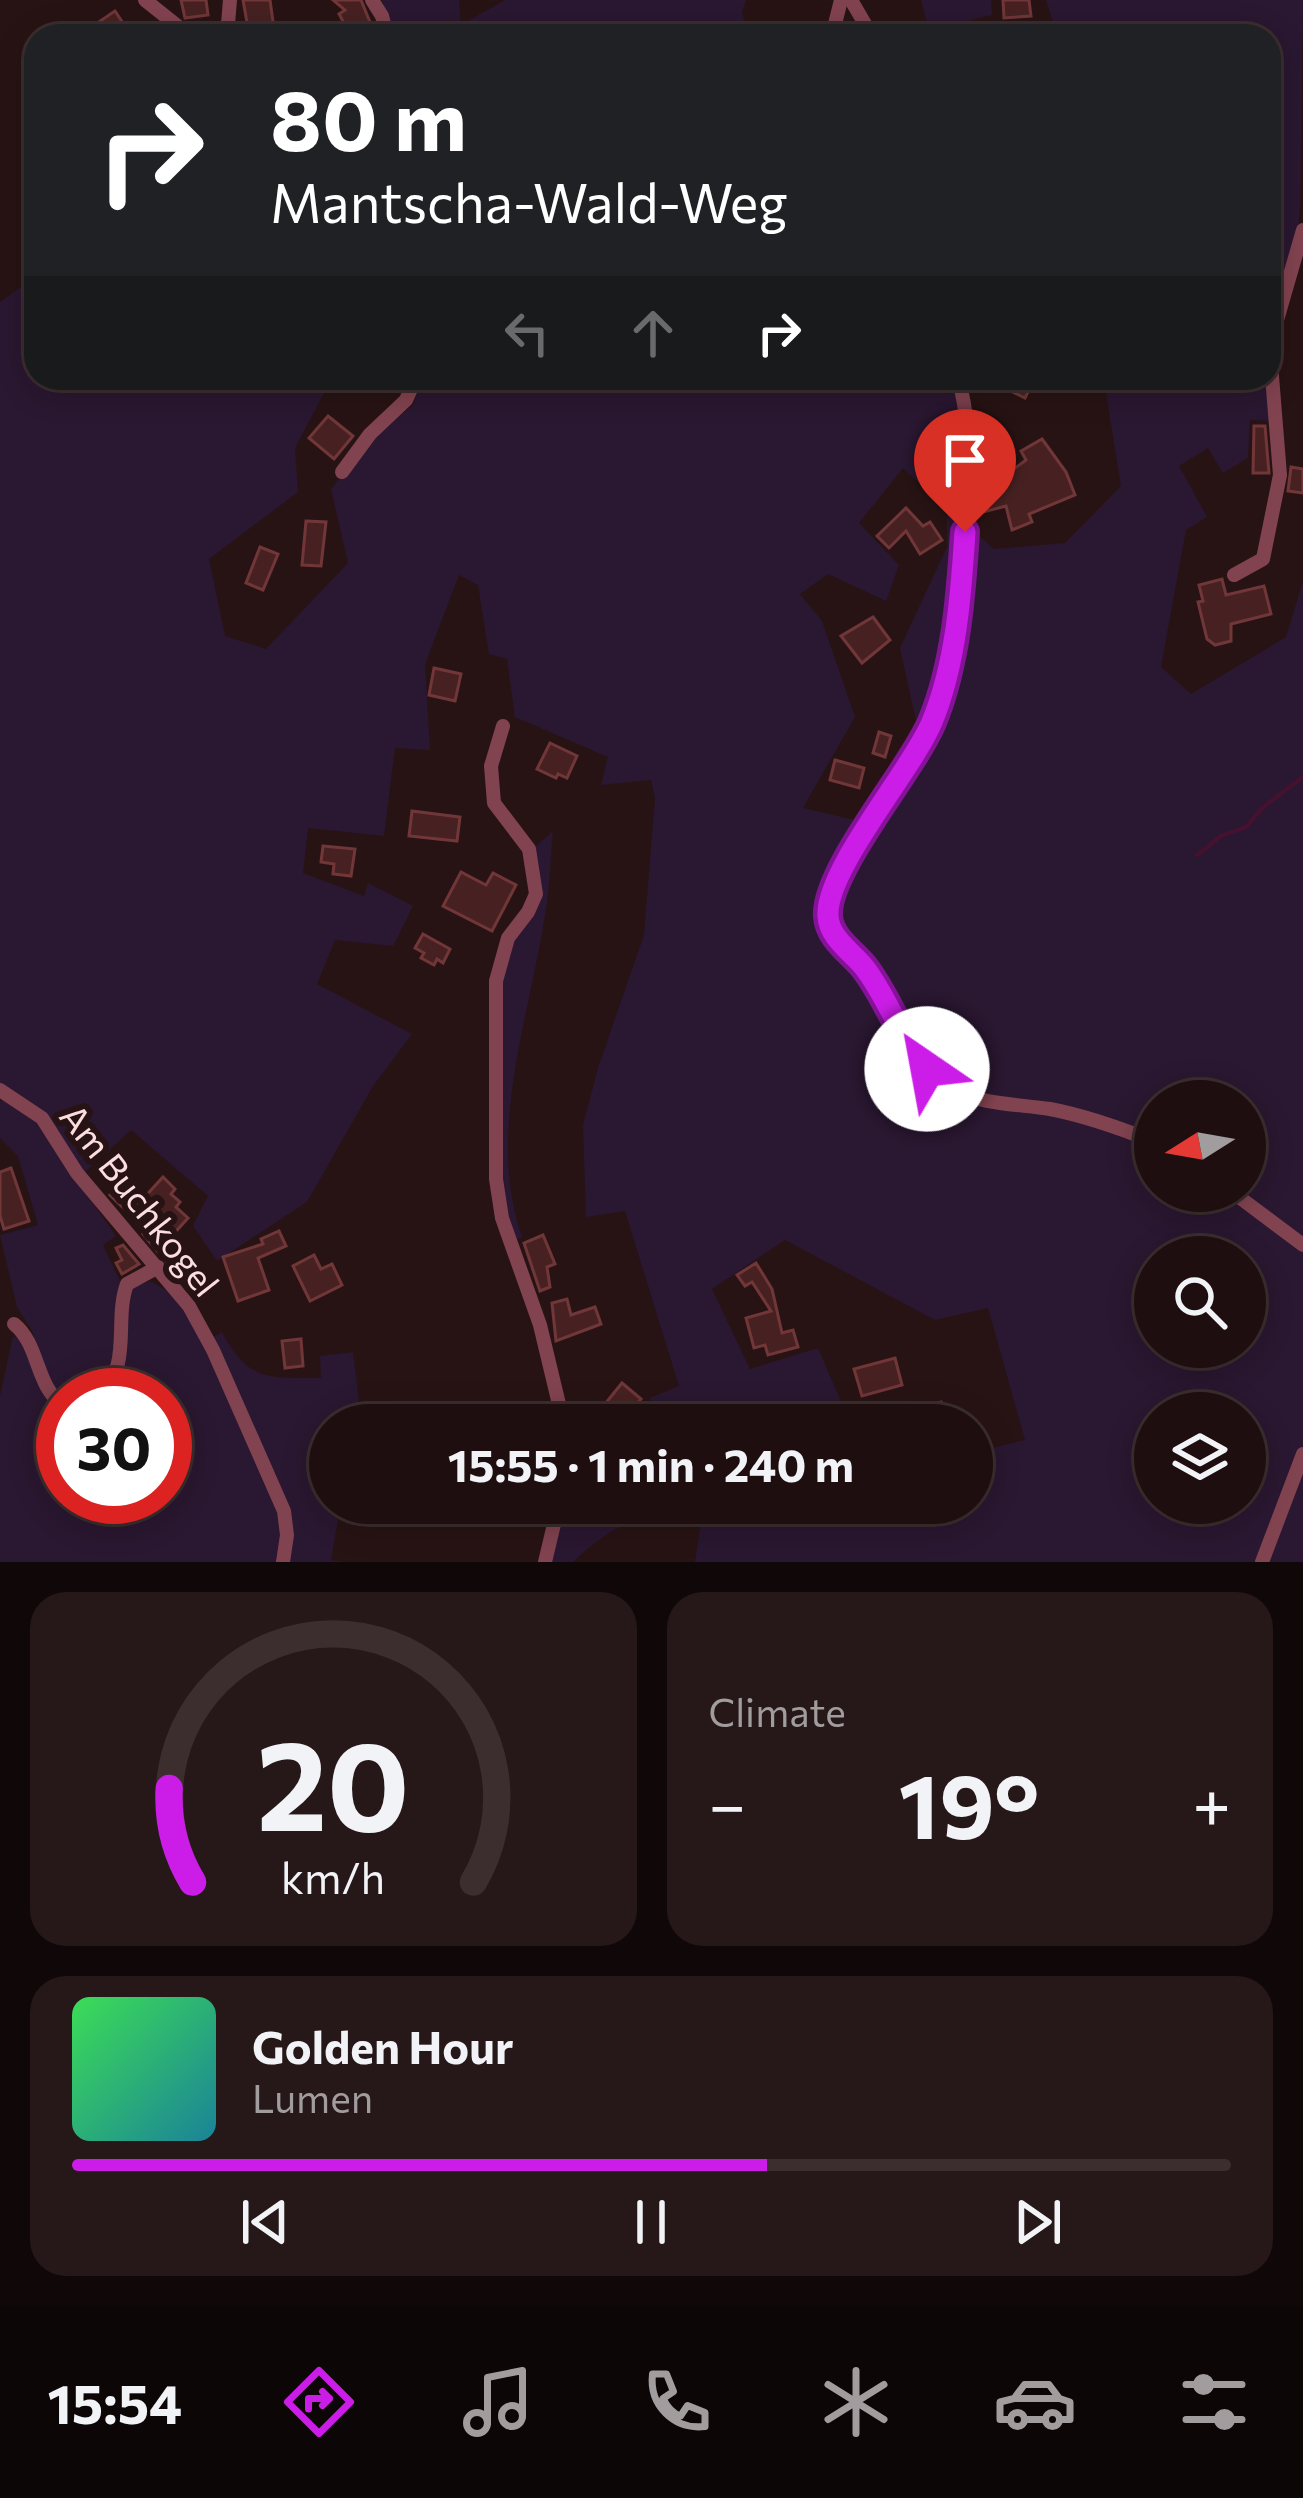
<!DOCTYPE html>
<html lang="en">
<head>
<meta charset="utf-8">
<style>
	body { margin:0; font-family:Commissioner,sans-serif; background:#261718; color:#f1f3f6; height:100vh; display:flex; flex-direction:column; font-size:45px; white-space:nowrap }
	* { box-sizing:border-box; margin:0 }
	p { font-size:39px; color:#a19c9e }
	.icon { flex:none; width:66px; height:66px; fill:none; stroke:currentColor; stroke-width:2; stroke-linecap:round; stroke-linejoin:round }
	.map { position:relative; height:1562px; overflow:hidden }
	.sheet { display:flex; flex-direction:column; gap:30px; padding:30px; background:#100808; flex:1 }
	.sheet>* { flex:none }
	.top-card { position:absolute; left:24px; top:24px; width:1257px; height:366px; border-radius:36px; box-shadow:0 6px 30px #0003,0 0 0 3px #3c2e2f; background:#202124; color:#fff; overflow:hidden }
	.needle { width:78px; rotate:259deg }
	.fabs { position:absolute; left:1134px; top:1080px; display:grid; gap:24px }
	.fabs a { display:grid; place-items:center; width:132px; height:132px; border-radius:50%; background:#1e0e0f; box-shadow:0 6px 30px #0003,0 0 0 3px #3c2e2f; font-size:60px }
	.speed { position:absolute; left:36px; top:1368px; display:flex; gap:24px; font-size:60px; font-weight:700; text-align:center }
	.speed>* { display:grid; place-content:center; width:156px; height:156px; border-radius:50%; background:#1e0e0f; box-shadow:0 6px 30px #0003,0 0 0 3px #3c2e2f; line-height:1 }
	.speed .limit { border:18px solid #d22; background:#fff; color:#111 }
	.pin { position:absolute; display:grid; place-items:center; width:102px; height:102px; color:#fff; margin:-123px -51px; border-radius:50% 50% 50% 0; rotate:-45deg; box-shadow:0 0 12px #0007 }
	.pin .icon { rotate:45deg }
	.me { position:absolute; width:132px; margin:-66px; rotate:327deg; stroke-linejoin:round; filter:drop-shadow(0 0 9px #0008) }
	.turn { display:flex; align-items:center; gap:42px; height:252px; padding:0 48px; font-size:54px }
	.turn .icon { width:156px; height:156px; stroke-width:2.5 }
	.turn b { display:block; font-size:84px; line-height:102px }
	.lanes { display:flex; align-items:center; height:114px; padding:0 48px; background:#0003; justify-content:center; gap:60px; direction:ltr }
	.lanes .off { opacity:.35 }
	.big { font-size:90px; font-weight:700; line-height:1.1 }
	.sheet .card { flex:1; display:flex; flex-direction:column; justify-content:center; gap:18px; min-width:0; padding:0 42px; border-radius:36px; background:#261718 }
	.sheet .dial { align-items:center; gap:0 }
	.dial svg { height:312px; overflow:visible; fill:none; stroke:#3c2e2f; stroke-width:7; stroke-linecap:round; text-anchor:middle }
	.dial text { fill:#f1f3f6; stroke:none }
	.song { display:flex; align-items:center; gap:36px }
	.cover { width:144px; height:144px; border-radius:18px; background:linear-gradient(135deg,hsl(130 70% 55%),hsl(190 70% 35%)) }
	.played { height:12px; border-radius:6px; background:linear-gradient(90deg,#cc1de8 60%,#3c2e2f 60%) }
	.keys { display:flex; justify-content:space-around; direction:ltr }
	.heat { display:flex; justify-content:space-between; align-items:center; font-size:66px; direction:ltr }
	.sheet .tiles { flex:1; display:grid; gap:30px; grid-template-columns:1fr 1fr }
	.card:last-child { grid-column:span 2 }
	.trip { position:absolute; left:309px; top:1404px; width:684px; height:120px; border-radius:60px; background:#1e0e0f; box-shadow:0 6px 30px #0003,0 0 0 3px #3c2e2f; font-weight:700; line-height:120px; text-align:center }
	.tabs { display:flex; height:192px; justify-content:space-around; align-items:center; background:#0c0606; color:#a19c9e }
	.tabs .icon { width:84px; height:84px }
	.tabs .active { color:#cc1de8 }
	.tabs b { font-size:54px; color:#f1f3f6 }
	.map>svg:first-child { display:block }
	.green { fill:#2a1731; fill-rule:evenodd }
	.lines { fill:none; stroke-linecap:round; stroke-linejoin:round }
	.stream { stroke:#44112f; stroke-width:4.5 }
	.building { fill:#472122; stroke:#713638; stroke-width:3 }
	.street { stroke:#824350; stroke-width:14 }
	.route-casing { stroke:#851397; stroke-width:30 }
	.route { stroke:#cc1de8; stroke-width:21 }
	.labels { text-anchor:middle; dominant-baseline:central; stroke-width:12; stroke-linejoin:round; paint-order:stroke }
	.street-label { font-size:36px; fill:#fcdee1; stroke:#281314 }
</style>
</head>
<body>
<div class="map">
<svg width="1303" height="1562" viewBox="0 0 1303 1562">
	<rect width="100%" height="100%" fill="#281314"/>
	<g class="green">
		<path d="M382,0H459L461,25L505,0H746L742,12L748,36H392Z"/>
		<path d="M921,0H991L992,15L929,30Z"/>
		<path d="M1046,0H1303L1300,208L1297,240L1269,320V36H1050L1055,28Z"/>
		<path d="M36,276V378H332L295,448L298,492L209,559L225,636L266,649L348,563L331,489L375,435L413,405L423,378H954L984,461L976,533L994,549L1065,543L1121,486L1105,387L1100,378H1266L1273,421L1250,420L1248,458L1223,473L1208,448L1179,466L1207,517L1186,530L1161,667L1191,694L1286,637L1303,581V1562H695L704,1503H972V1453L1025,1440L988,1308L935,1320L785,1240L712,1289L750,1369L818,1348L851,1425H656L650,1398L679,1386L625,1211L586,1217L583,1125L598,1068L644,935L655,798L651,780L601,785L608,757L515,717L507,659L489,654L478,585L459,575L425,664L430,750L395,748L384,836L308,828L303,873L364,896L368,883L413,906L393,946L335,940L317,984L412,1034L373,1086L307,1202L217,1261L193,1226L208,1196L131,1130L84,1173C60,1136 43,1103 0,1086V302ZM903,468L947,510V547L900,648L918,730L855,820L803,808L855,717L822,621L800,594L828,574L886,601L899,565L859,523ZM1155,1101H1245V1191H1155ZM1155,1257H1245V1347H1155ZM1155,1413H1245V1503H1155Z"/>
		<path d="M553,831C550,859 550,888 545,915C529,1019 486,1133 522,1237L514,1240L503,1205L498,1052L503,979L514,940L536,910L534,848Z"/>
		<path d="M4,1100L37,1123L116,1236L103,1245L120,1281L133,1286L150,1281L168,1291L181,1283L212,1338L222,1332C248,1382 269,1378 321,1378L320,1356L353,1352L359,1400L355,1425H330V1503H341L331,1560L346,1562H0V1396L13,1336L24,1340L46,1372L32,1331L17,1307L0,1235L38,1225L18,1156L0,1138V1101ZM63,1395H165V1497H63Z"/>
		<path d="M564,1503H684C637,1517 609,1527 573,1562H552Z"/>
	</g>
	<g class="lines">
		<path class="stream" d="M1197,855L1221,836L1246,827L1263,807L1303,777"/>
	</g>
	<g class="building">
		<path d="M181,0H206L208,15L185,18Z"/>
		<path d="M243,0H270L274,29L249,34Z"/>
		<path d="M333,0H361L374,32L351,36L339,14L345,10Z"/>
		<path d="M1003,0H1029L1031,16L1004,18Z"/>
		<path d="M115,11L123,23L103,36H78Z"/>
		<path d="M1013,378H1035L1025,398L1007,389Z"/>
		<path d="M328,416L353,436L334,459L309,438Z"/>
		<path d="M1254,426H1265L1269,473H1253Z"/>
		<path d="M1042,439L1066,472L1075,495L1029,514L1032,522L1012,530L1006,506L983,512V492L1026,460L1021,451Z"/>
		<path d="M1291,467L1303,469V493L1288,491Z"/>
		<path d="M906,508L923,526L930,522L942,540L920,554L906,531L889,548L877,536Z"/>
		<path d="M306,521L326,522L321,566L302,565Z"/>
		<path d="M260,547L278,554L263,590L246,583Z"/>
		<path d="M1222,579L1226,595L1264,586L1271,614L1231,624V641L1215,645L1207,639L1198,602L1203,601L1199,585Z"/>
		<path d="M873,617L890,640L862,663L841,636Z"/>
		<path d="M434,668L461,674L455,701L429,695Z"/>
		<path d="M879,732L891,736L885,757L873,753Z"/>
		<path d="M550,743L577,756L567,778L558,774L556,778L537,769Z"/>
		<path d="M835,760L864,768L859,788L830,780Z"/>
		<path d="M412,811L460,817L457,841L409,836Z"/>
		<path d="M323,846L355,849L351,876L333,874L334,864L321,862Z"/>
		<path d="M461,872L486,885L493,873L516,885L492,931L443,906Z"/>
		<path d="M423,934L450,949L443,963L437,959L434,965L421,958L424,953L415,948Z"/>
		<path d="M11,1168L29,1221L4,1229L0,1216V1172Z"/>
		<path d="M163,1177L175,1189L171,1194L180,1202L176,1207L188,1218L169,1239L187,1256L205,1289L196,1294L177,1265L173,1270L143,1234L147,1231L110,1195L125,1182L141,1201Z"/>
		<path d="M279,1231L286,1246L258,1258L269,1290L238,1301L223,1257L263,1244L261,1239Z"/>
		<path d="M543,1235L555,1264L547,1267L550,1287L540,1291L524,1243Z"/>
		<path d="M123,1245L139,1264L122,1274L116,1263L122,1260L116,1248Z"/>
		<path d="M314,1255L321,1269L332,1264L342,1285L310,1301L293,1266Z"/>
		<path d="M756,1263L772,1289L782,1333L793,1330L798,1347L768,1355L765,1345L754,1348L746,1318L771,1311L752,1282L745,1286L737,1275Z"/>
		<path d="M567,1299L571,1315L595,1307L601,1324L556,1341L552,1303Z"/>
		<path d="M301,1339L303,1366L285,1368L282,1341Z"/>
		<path d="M895,1358L902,1385L862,1396L854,1369Z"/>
		<path d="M622,1383L641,1399L620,1425H588Z"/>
		<path d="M941,1402L944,1425H891L890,1420L926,1411L924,1406Z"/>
	</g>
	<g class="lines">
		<g class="street">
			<path d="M145,0L190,36"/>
			<path d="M372,0L382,16L387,36"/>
			<path d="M851,0L872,36"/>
			<path d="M227,36L230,0"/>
			<path d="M832,36L841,0"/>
			<path d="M958,378C983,458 965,663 924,737C900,780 830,867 828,913C827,935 849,950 862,965C886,993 896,1029 918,1059C927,1070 940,1082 952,1089C982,1105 1018,1104 1050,1109C1087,1116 1120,1128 1155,1142"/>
			<path d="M342,472L370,434L406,400L416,378"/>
			<path d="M1234,575L1263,559L1280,475L1271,364L1275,327L1303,230"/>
			<path d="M503,726L491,766L494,803L529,849L536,894L528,912L508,938L496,981V1179L502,1218L540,1325L564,1425"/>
			<path d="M0,1090L42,1118L77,1173L189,1306L213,1350L284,1511L287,1535L283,1562"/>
			<path d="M1231,1191L1303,1245"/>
			<path d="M14,1324C40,1345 35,1386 63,1405"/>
			<path d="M97,1395C134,1368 113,1322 127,1284L158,1267"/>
			<path d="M545,1562L559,1503"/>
			<path d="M1262,1562L1303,1454"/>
		</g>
	</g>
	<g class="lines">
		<g class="route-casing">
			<path id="route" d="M927,1069C900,1039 889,999 864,967C852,952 829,938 828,916C825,870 912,770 932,722C956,664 961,595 965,532"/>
		</g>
		<use href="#route" class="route"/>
	</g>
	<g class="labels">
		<g class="street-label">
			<text transform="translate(141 1199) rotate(52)">Am Buchkogel</text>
		</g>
	</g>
</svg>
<div class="fabs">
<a><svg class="needle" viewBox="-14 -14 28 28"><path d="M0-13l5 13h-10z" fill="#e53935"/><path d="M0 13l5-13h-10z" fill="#a19c9e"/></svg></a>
<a><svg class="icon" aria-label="search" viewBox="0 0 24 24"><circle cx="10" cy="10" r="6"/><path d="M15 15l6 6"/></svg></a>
<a><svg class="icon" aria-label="layers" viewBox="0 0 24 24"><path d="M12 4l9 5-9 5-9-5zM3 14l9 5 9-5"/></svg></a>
</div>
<div class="speed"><div class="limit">30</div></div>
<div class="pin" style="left:965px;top:532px;background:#d93025"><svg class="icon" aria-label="arrive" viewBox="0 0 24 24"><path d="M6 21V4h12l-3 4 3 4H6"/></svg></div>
<svg class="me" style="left:927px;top:1069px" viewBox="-20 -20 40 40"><circle r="19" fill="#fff"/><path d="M0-13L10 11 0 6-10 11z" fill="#cc1de8"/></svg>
<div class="trip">15:55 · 1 min · 240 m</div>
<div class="top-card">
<div class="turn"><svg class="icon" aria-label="right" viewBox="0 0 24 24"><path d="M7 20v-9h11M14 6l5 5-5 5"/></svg><div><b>80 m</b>Mantscha-Wald-Weg</div></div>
<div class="lanes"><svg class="icon off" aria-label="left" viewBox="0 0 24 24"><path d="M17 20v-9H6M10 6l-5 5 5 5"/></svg><svg class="icon off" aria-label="ahead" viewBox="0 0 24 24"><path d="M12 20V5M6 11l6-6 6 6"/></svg><svg class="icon" aria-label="right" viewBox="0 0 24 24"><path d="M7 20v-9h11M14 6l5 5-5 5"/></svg></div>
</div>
</div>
<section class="sheet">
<div class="tiles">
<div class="card dial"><svg viewBox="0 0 100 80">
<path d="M14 69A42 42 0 1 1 86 69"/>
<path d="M14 69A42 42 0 0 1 8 45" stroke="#cc1de8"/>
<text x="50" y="56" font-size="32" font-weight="700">20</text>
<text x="50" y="72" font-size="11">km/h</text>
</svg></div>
<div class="card"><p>Climate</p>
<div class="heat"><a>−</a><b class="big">19°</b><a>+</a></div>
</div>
<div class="card">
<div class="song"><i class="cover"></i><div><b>Golden Hour</b><p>Lumen</p></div></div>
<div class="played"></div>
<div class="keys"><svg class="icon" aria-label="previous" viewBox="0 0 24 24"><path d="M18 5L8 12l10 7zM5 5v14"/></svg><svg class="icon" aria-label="pause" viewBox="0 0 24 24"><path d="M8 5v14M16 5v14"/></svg><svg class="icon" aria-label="next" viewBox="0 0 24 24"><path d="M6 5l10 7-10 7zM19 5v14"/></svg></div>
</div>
</div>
</section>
<nav class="tabs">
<b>15:54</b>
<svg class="icon active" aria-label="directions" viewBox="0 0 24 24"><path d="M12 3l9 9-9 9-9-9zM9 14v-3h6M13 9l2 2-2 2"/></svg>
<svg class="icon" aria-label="music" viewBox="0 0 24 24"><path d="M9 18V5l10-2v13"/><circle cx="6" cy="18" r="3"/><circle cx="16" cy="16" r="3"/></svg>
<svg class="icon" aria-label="phone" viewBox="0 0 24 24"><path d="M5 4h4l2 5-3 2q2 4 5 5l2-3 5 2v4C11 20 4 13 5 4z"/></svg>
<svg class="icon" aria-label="climate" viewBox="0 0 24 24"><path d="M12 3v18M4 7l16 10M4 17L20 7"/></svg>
<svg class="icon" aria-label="car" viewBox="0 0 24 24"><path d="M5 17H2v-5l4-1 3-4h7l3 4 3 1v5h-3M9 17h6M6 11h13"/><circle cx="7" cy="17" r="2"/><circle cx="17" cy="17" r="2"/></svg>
<svg class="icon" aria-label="filters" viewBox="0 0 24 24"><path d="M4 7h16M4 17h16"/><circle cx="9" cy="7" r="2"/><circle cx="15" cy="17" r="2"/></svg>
</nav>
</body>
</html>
